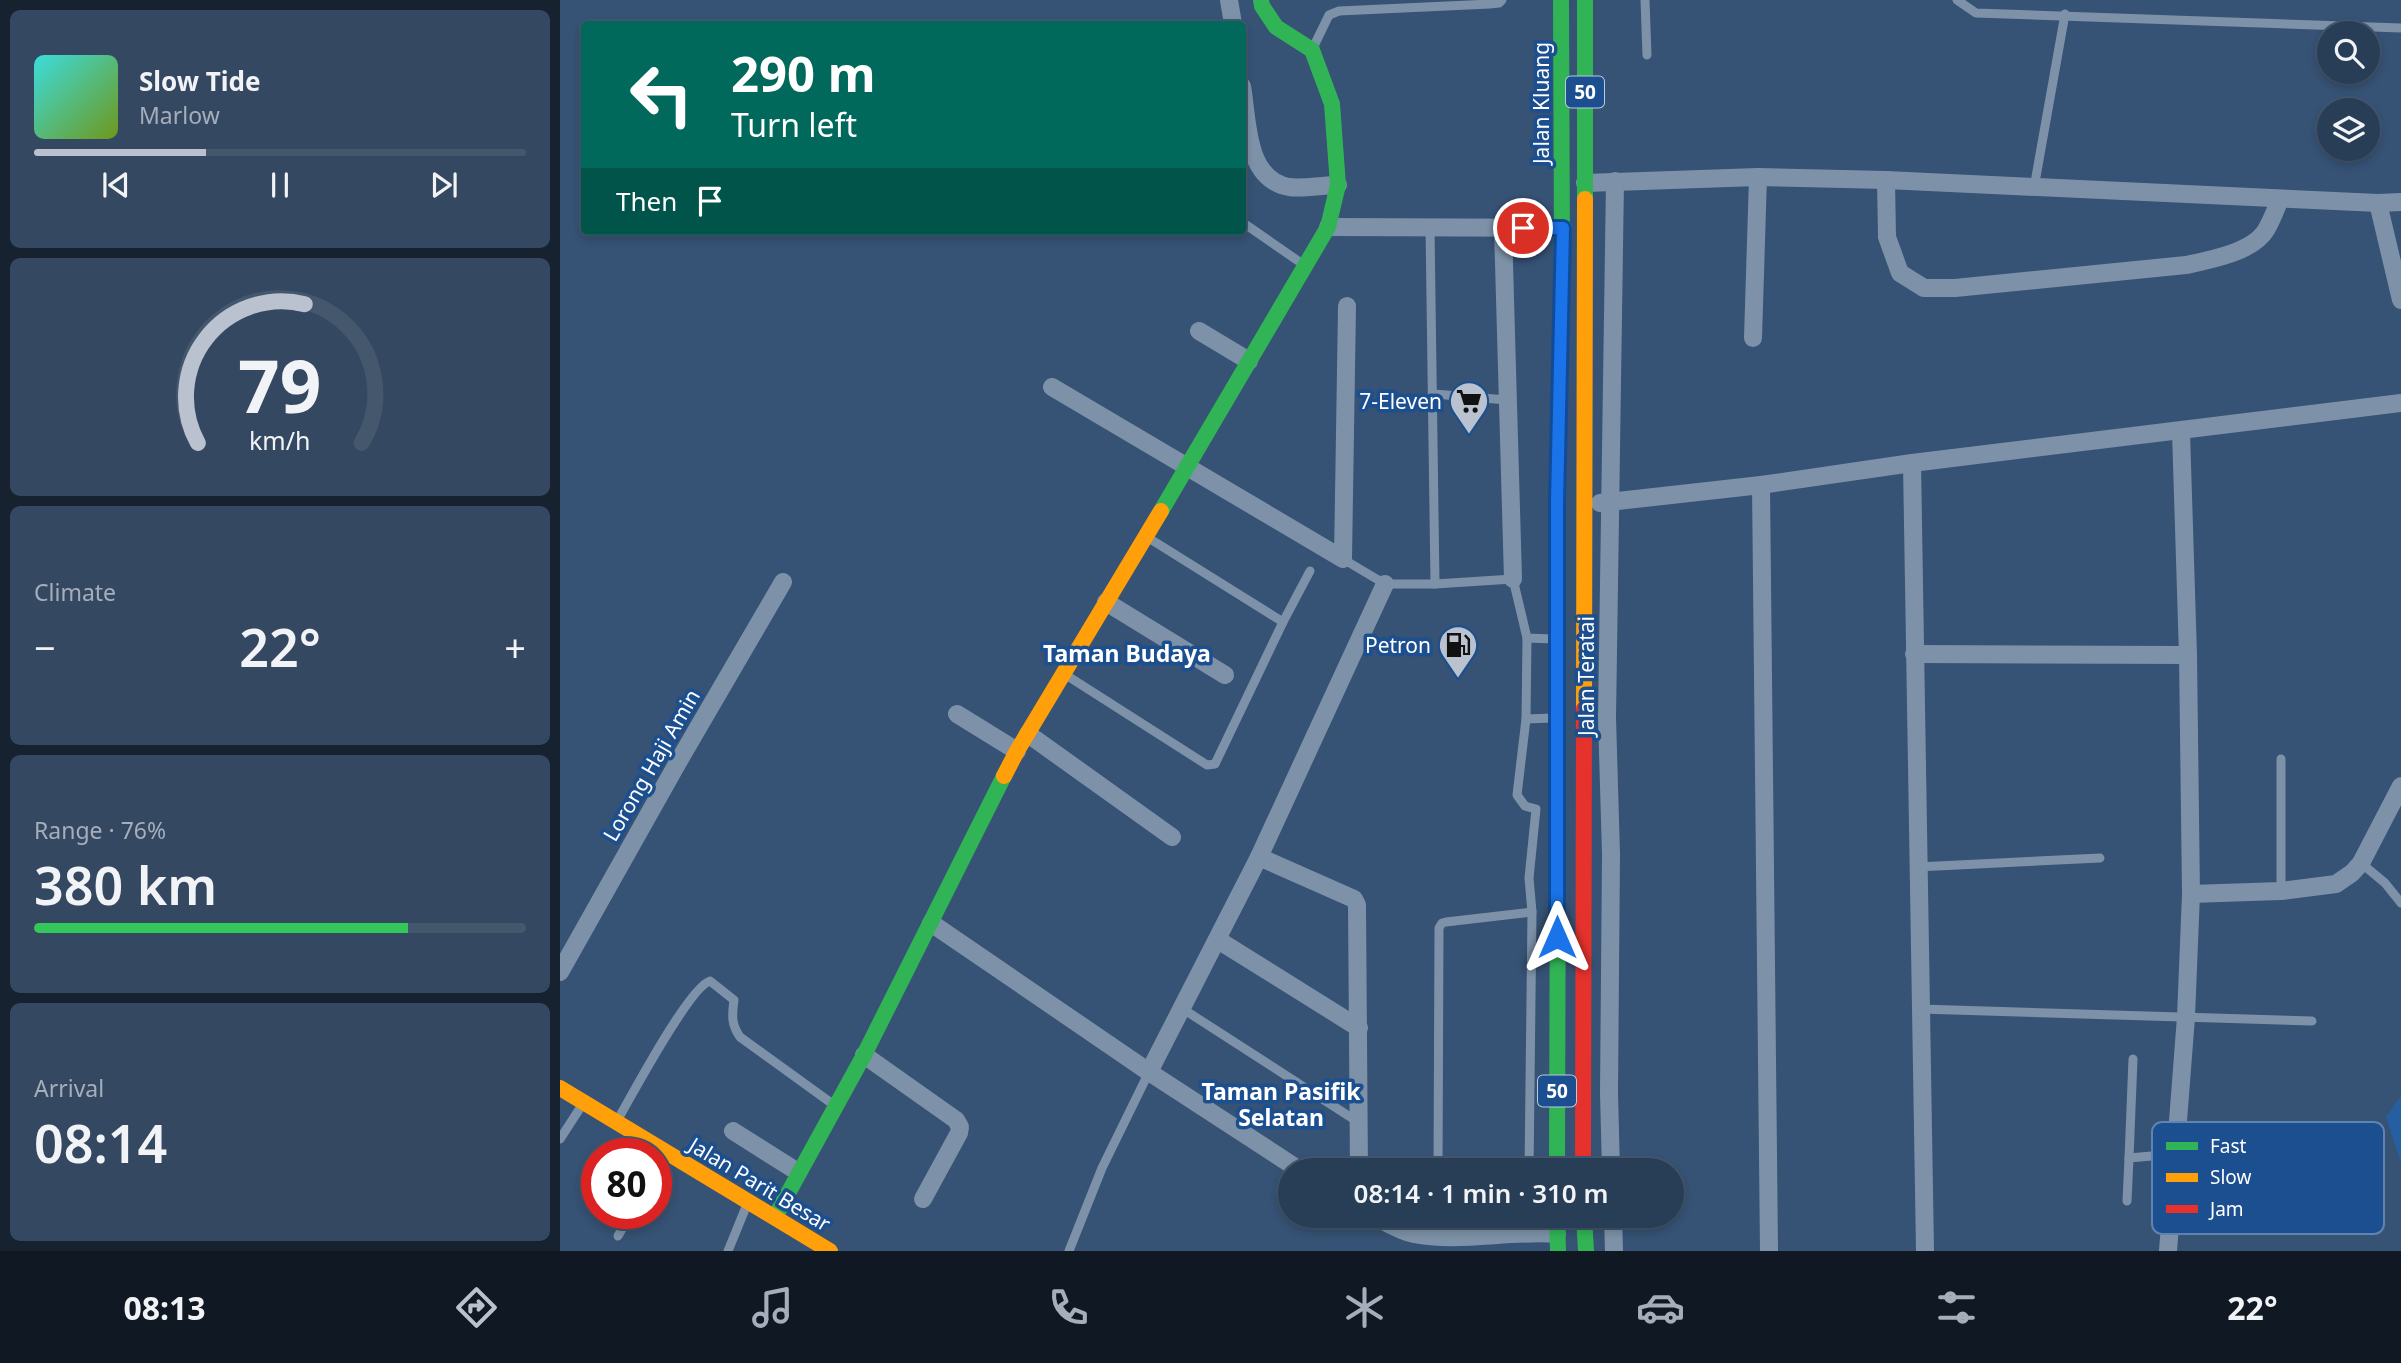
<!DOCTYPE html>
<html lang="en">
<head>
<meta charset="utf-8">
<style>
	body { margin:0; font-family:"Noto Sans",sans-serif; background:#344961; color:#f1f3f6; height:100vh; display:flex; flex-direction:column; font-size:26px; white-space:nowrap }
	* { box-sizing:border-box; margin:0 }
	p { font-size:23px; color:#a5aeba }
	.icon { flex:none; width:38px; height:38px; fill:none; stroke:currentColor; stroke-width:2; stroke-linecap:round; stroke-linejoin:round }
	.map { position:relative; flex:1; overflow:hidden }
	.details { display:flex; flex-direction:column; gap:10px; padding:10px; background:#162230; width:560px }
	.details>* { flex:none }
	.hud { position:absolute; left:21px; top:21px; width:665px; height:214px; border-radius:7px; box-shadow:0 4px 10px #0003,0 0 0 2px #44576d; background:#00695c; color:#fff; overflow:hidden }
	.buttons { position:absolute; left:1757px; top:21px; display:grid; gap:14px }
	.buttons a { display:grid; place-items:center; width:63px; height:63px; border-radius:50%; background:#283e57; box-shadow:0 4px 10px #0003,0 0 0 2px #44576d; font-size:35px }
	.speed { position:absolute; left:21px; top:1138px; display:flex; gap:14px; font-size:35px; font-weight:700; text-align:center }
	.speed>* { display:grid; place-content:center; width:91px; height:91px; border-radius:50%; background:#283e57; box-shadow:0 4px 10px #0003,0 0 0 2px #44576d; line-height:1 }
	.speed .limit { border:10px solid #d22; background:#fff; color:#111 }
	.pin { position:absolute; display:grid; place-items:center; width:60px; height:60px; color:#fff; margin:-30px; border:4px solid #fff; border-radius:50%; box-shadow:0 2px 7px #0007 }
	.me { position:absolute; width:77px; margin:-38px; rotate:0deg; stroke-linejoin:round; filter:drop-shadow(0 0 5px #0008) }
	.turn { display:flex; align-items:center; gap:24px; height:147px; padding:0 35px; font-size:32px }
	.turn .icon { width:91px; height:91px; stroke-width:2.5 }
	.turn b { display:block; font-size:49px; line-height:60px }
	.then { display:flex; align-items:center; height:66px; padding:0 35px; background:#0003; gap:14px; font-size:26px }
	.big { font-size:52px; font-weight:600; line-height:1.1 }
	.details .tile { flex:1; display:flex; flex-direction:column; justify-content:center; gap:10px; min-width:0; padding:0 24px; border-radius:10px; background:#344961 }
	.details .dial { align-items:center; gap:0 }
	.dial svg { height:182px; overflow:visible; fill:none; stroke:#44576d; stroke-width:7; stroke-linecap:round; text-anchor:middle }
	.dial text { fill:#f1f3f6; stroke:none }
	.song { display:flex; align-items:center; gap:21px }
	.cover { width:84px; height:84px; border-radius:10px; background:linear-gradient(135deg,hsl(180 70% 55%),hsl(80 70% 35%)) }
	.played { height:7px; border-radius:4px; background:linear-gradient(90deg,#b9c2ce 35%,#44576d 35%) }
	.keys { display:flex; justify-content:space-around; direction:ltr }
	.heat { display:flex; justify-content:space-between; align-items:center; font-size:38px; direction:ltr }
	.charge { height:10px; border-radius:5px; background:linear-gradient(90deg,#34c759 76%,#44576d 0) }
	.trip { position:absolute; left:718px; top:1158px; width:406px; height:70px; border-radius:35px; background:#283e57; box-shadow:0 4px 10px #0003,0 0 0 2px #44576d; font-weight:600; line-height:70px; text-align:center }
	.tab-bar { display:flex; height:112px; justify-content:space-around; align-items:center; background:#101923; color:#a5aeba }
	.tab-bar .icon { width:49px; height:49px }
	.tab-bar .on { color:#b9c2ce }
	.tab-bar b { font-size:32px; color:#f1f3f6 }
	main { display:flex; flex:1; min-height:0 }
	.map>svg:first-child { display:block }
	.green { fill:#265fa1 }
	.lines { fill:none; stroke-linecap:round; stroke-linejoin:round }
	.lane { stroke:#7d92a8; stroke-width:9 }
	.street { stroke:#7d92a8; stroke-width:18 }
	.fast { stroke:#30b455; stroke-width:16 }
	.slow { stroke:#ff9f0a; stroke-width:16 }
	.jam { stroke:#e5322d; stroke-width:16 }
	.route-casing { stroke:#114b97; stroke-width:18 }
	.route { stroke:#1a73e8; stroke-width:12 }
	.labels { text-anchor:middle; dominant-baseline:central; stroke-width:7; stroke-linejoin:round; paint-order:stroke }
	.shield { fill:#1b4f8f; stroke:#bbcadd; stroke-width:2 }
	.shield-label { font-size:19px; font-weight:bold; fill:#fff }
	.street-label { font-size:21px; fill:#fff; stroke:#1b4f8f }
	.poi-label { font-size:21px; fill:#fff; stroke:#1b4f8f; text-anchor:end }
	.neighbourhood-label { font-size:23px; font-weight:bold; fill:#fff; stroke:#1b4f8f }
	.key { fill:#1b4f8f; stroke:#5f84b1; stroke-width:2 }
	.key-label { font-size:19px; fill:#fff }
</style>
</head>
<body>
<main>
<section class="details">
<div class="tile">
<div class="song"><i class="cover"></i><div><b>Slow Tide</b><p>Marlow</p></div></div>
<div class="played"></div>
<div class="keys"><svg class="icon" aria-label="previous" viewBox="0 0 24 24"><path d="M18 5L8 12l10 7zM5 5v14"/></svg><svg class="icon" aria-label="pause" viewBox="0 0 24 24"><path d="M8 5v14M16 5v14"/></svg><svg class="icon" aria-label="next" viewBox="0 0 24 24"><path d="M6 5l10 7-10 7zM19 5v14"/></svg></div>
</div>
<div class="tile dial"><svg viewBox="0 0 100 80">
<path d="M14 69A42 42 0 1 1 86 69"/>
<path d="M14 69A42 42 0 0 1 61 8" stroke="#b9c2ce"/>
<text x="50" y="56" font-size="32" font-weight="700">79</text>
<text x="50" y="72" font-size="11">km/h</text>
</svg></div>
<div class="tile"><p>Climate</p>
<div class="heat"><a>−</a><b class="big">22°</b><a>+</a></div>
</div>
<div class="tile"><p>Range · 76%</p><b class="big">380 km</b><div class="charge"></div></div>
<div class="tile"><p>Arrival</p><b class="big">08:14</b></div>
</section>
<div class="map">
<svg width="1841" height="1251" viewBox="0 0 1841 1251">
	<rect width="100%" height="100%" fill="#365274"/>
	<path class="green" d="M1841,1096V1163L1826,1117Z"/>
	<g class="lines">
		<g class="lane">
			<path d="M1085,0L1087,55"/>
			<path d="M1397,0L1416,13L1841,28"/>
			<path d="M753,48L769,15L779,11L930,4L939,3L942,0"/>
			<path d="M1474,188L1505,14"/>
			<path d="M682,222L744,265"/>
			<path d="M870,228L875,584"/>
			<path d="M874,394L947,400"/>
			<path d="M587,537L723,622"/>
			<path d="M783,559L825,584H875L953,579L967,638L966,719L957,795L965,806L976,809L969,878L972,912L969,1171"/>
			<path d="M967,638L993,639"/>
			<path d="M506,675L647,765L655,764L723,622L750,571"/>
			<path d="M966,719L992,718"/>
			<path d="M1801,863L1825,883L1841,903"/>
			<path d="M1357,867L1540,858"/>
			<path d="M1721,891V759"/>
			<path d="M623,1009L798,1122"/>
			<path d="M1360,1009L1752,1021"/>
			<path d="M57,1121C71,1097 129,987 150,981L174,1000C172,1015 171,1024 180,1037L274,1105"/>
			<path d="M0,1139L24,1102"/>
			<path d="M1569,1158L1573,1059"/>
			<path d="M96,1168L105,1152"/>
			<path d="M878,1171L879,928L882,923L886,922L972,912"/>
			<path d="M1614,1172L1667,1175"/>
			<path d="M1567,1201L1569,1158L1614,1154"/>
			<path d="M1610,1219L1664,1215"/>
			<path d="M968,1232V1216"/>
			<path d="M58,1236L71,1213"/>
			<path d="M877,1237V1216"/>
			<path d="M168,1251L188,1202"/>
			<path d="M509,1251L542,1168L589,1072"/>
		</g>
		<g class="street">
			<path d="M669,0L673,24"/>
			<path d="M682,86C688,120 685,179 729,187C744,189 763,185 778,185"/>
			<path d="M1326,180L1327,237L1340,273L1364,288H1395L1626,265C1650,260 1693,252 1706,230C1712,220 1716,209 1720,199"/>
			<path d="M1025,183L1198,177L1326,180L1818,203L1841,202"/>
			<path d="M1818,203L1841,300"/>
			<path d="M768,227L1003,228"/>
			<path d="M943,228L953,579"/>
			<path d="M639,331L689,361"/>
			<path d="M1193,338L1198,177"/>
			<path d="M492,387L783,559L787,306"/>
			<path d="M1352,463L1365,1251"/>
			<path d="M1201,485L1209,1251"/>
			<path d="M1040,503L1201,485L1352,463L1841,403"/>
			<path d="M546,602L665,675"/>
			<path d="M1354,654L1628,655"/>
			<path d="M397,714L457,751"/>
			<path d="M468,734L612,837"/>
			<path d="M699,857L794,899L797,905L799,1171"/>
			<path d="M1631,894L1721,891L1776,884L1792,873L1801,863L1841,786"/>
			<path d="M371,923L589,1072L741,1171"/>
			<path d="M658,940L799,1028"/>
			<path d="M0,972L117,764L223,582"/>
			<path d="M304,1055L396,1120L400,1127L399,1133L363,1199"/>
			<path d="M589,1072L699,857L825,584"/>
			<path d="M173,1131L238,1172"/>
			<path d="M1051,1171L1049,1093L1051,854L1047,718L1055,181"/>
			<path d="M814,1216C827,1223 840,1231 854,1234C898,1243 951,1230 997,1234"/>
			<path d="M1053,1216L1054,1251"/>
			<path d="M1608,1251L1626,1017L1631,894L1628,655L1621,432"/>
		</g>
		<g class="fast">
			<path d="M1001,0L1002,257"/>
			<path d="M1025,199V0"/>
			<path d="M601,511L768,227L778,185L772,104L752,50L716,27L702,6L701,0"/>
			<path d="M996,740L998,813L997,1171"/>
			<path d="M997,1216L998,1251"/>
			<path d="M1024,1216L1026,1251"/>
			<path d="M215,1217L304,1055L444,776"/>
		</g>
		<g class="slow">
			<path d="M1024,709L1025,199"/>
			<path d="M444,776L457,751L601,511"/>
			<path d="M0,1088L270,1251"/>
		</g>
		<g class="jam">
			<path d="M996,740L997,503L1002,257"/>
			<path d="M1023,1171L1024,709"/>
		</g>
	</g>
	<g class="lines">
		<g class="route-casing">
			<path id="route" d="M963,228H1003L997,503V937"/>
		</g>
		<use href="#route" class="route"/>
	</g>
	<defs>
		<g id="supermarket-pin" transform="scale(2.0125)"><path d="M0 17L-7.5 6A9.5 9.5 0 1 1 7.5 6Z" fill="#b9c2ce" stroke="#1b4f8f"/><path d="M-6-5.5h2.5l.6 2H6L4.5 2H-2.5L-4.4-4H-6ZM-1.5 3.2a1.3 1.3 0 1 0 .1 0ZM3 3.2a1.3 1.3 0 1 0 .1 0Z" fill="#111"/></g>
		<g id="fuel-pin" transform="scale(2.0125)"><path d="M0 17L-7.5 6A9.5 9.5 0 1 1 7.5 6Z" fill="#b9c2ce" stroke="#1b4f8f"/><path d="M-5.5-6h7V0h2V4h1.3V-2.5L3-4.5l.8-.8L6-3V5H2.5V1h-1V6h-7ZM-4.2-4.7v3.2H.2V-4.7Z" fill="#111"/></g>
	</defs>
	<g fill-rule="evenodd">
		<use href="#supermarket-pin" x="909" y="401"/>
		<use href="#fuel-pin" x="898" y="645"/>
	</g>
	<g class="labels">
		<g class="shield">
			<rect x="1006" y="76.5" width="38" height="31" rx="5"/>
			<rect x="978" y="1075.5" width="38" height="31" rx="5"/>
		</g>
		<g class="shield-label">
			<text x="1025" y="92">50</text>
			<text x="997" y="1091">50</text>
		</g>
		<g class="street-label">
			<text transform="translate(981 103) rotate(-90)">Jalan Kluang</text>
			<text transform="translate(1026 676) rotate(-90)">Jalan Teratai</text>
			<text transform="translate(91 765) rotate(-60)">Lorong Haji Amin</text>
			<text transform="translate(200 1184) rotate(31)">Jalan Parit Besar</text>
		</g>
		<g class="poi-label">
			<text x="882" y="401">7-Eleven</text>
			<text x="871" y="645">Petron</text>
		</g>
		<g class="neighbourhood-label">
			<text x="567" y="653">Taman Budaya</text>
			<text x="721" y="1091">Taman Pasifik<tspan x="721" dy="26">Selatan</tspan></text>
		</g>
	</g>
	<rect x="1592" y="1122" width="232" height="112" rx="10" class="key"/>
	<rect x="1606" y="1142" width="32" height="8" fill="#30b455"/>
	<rect x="1606" y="1173" width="32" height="9" fill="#ff9f0a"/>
	<rect x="1606" y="1205" width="32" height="8" fill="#e5322d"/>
	<g class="key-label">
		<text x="1650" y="1153">Fast</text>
		<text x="1650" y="1184">Slow</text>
		<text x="1650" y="1216">Jam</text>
	</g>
</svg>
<div class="buttons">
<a><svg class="icon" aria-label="search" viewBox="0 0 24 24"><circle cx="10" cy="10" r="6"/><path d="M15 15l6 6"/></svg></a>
<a><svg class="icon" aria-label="layers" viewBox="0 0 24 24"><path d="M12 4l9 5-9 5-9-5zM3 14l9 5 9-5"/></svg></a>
</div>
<div class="speed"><div class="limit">80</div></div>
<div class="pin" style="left:963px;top:228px;background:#d93025"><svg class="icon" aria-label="arrive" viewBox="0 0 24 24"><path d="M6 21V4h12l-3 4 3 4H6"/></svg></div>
<svg class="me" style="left:997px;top:937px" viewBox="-20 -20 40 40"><path d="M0-17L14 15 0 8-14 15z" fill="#1a73e8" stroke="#fff" stroke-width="4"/></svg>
<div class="trip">08:14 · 1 min · 310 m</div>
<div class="hud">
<div class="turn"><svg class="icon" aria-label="left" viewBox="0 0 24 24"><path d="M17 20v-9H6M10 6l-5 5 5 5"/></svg><div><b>290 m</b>Turn left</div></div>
<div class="then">Then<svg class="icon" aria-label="arrive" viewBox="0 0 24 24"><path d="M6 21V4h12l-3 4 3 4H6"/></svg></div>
</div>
</div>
</main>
<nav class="tab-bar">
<b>08:13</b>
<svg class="icon on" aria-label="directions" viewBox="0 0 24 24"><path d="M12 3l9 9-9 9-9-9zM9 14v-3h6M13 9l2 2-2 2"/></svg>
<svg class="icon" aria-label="music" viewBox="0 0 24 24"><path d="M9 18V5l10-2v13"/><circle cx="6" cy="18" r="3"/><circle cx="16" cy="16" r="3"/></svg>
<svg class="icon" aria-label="phone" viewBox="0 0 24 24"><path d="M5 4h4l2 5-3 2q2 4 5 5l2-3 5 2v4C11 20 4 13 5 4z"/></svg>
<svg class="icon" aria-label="climate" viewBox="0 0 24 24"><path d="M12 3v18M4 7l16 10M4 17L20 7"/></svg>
<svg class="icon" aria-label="car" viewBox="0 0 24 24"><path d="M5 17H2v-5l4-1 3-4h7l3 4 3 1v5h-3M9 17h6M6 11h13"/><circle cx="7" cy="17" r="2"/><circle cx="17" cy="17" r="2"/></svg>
<svg class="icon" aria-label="filters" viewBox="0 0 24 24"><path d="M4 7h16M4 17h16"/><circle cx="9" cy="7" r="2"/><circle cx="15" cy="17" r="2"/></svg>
<b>22°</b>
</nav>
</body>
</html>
